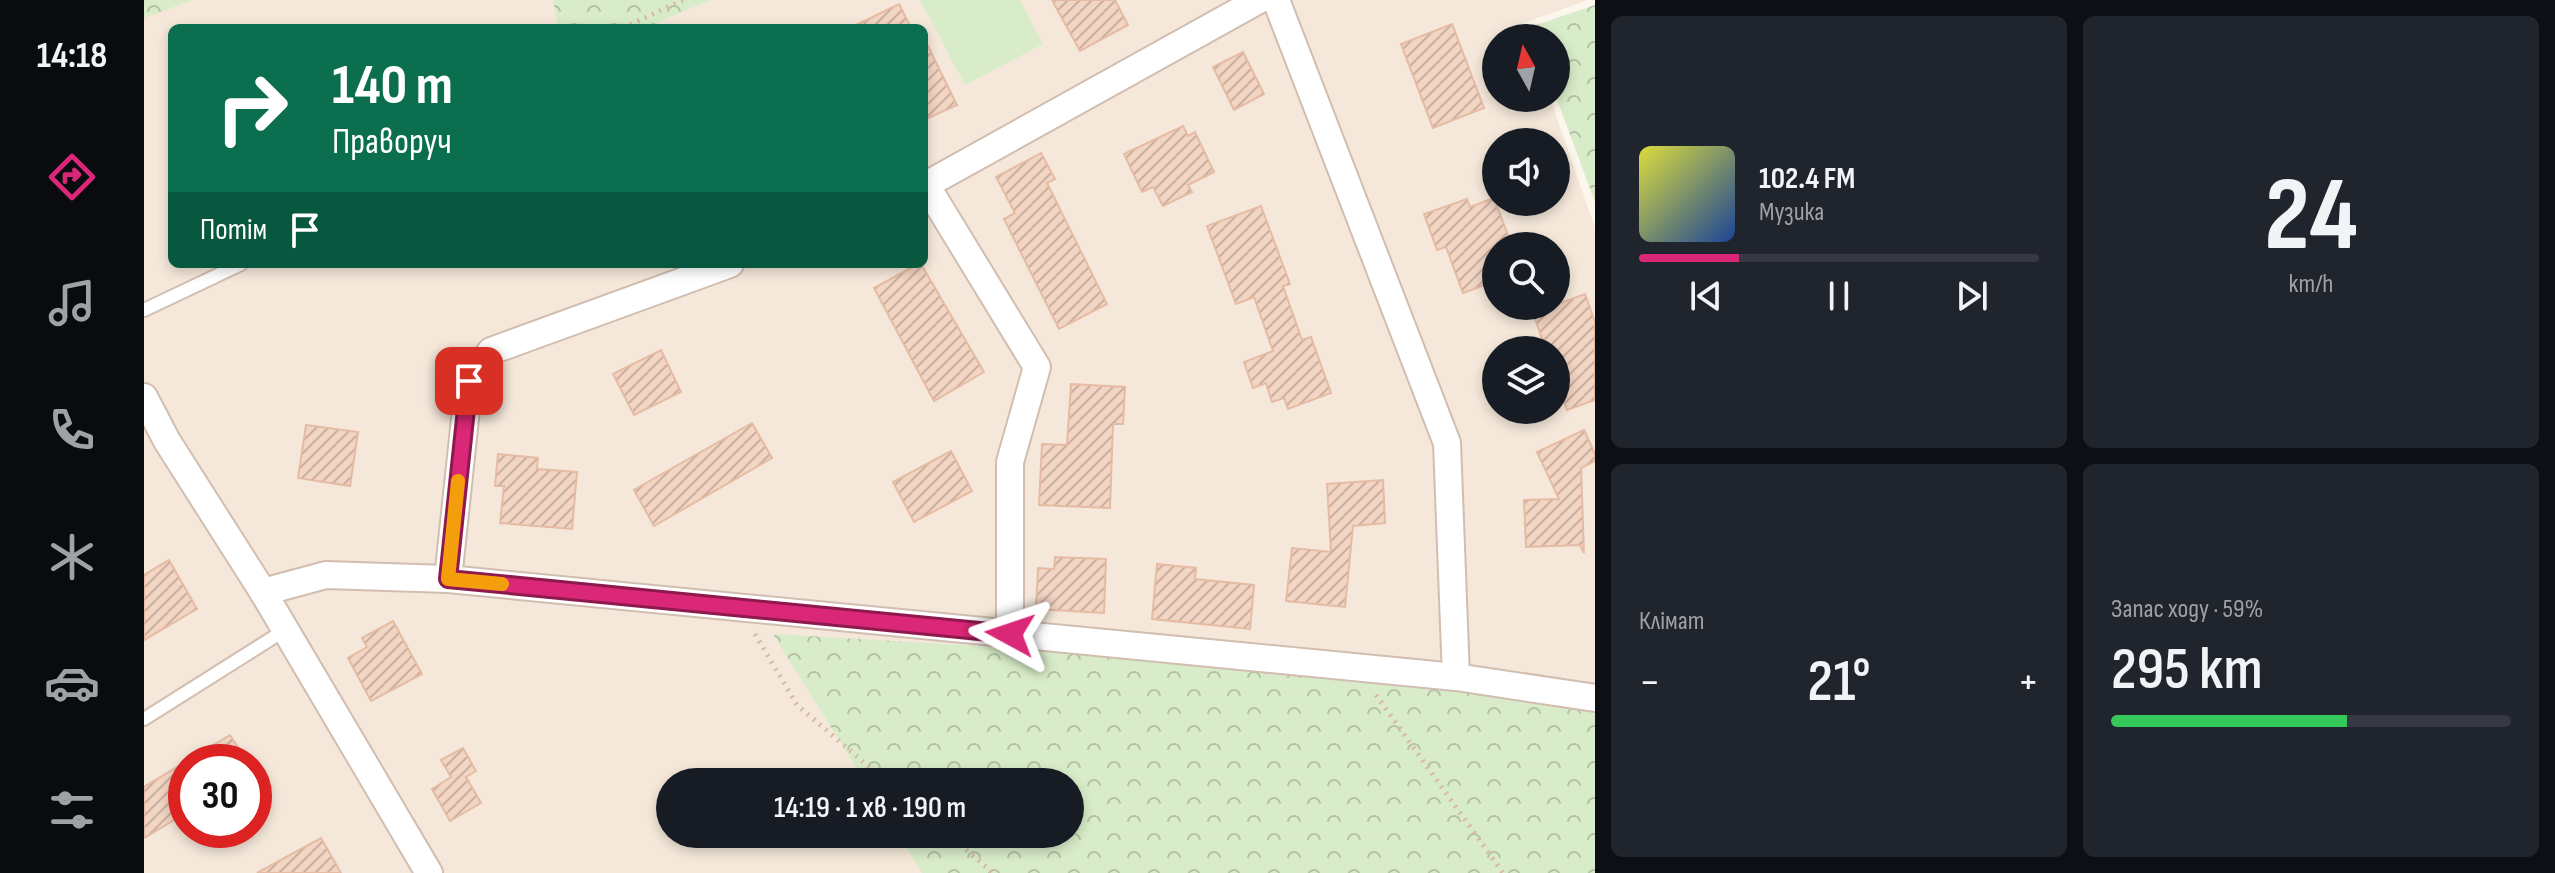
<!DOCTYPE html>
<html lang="uk">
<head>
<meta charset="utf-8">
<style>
	body { margin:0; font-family:"Sofia Sans Condensed",sans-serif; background:#20242c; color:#f1f3f6; height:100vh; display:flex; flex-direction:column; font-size:30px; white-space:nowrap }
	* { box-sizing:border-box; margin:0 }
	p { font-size:26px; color:#9ea1a6 }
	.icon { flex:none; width:44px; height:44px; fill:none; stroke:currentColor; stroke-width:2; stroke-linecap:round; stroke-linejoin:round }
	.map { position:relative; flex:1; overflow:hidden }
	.drawer { display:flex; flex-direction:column; gap:16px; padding:16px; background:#0d0f14; width:960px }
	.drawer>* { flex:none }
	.top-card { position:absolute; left:24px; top:24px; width:760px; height:244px; border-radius:12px; box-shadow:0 4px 12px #0003; background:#0b6e4f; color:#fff; overflow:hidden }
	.needle { width:52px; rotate:352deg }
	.buttons { position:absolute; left:1338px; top:24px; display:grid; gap:16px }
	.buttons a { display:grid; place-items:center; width:88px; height:88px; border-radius:50%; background:#171b24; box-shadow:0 4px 12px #0003; font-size:40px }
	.speed { position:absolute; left:24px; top:744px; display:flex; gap:16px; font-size:40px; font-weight:700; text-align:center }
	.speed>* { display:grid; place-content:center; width:104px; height:104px; border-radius:50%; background:#171b24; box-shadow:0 4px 12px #0003; line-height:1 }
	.speed .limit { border:12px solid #d22; background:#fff; color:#111 }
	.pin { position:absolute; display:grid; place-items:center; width:68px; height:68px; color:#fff; margin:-34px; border-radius:16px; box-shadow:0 4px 12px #0006 }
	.me { position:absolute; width:88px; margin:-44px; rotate:275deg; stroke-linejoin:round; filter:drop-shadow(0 0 6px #0008) }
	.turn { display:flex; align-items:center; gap:28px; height:168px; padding:0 32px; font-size:36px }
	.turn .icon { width:104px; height:104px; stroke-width:2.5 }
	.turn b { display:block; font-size:56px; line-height:68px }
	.then { display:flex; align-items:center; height:76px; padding:0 32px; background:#0003; gap:16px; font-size:30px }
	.big { font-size:60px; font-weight:600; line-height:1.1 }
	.drawer .tile { flex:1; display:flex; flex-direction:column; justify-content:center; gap:12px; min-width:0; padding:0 28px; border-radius:12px; background:#20242c }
	.drawer .dial { align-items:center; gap:0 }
	.dial b { font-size:104px; line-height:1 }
	.song { display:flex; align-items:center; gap:24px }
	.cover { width:96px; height:96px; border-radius:12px; background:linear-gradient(135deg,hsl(60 70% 55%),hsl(220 70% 35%)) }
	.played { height:8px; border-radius:4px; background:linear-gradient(90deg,#db2777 25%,#363941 25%) }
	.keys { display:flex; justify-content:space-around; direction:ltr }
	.heat { display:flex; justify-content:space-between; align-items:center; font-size:44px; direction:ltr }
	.charge { height:12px; border-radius:6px; background:linear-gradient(90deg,#34c759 59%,#363941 0) }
	.drawer .tiles { flex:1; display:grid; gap:16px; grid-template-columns:repeat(2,1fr) }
	.trip { position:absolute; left:512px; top:768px; width:428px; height:80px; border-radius:40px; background:#171b24; box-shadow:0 4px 12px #0003; font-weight:600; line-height:80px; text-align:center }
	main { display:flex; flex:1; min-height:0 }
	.dock { display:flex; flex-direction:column; width:144px; justify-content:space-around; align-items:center; background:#090b0e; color:#9ea1a6 }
	.dock .icon { width:56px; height:56px }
	.dock .active { color:#db2777 }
	.dock b { font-size:36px; color:#f1f3f6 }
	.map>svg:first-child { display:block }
	.residential { fill:#f5e8da; fill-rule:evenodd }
	.green { fill:#d8ecc9 }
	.forest { fill:url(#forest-crowns) }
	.building { fill:url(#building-hatch); stroke:#e6bba3; stroke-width:2 }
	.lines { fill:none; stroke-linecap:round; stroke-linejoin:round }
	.service-casing { stroke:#d1beb0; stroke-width:16 }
	.minor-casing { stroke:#d1beb0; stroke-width:30 }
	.path { stroke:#d9b8a5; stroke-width:5; stroke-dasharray:2 6; stroke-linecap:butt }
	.service { stroke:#fff; stroke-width:12 }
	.minor { stroke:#fff; stroke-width:26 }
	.route-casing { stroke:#8e194d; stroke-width:20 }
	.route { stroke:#db2777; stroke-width:14 }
	.slow { stroke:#f59e0b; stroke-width:14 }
</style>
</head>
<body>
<main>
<nav class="dock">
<b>14:18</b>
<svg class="icon active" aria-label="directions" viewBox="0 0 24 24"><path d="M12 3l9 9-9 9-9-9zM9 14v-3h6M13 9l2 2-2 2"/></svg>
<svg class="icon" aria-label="music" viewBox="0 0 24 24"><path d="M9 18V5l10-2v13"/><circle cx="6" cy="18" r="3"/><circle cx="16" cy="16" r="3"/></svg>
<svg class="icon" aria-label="phone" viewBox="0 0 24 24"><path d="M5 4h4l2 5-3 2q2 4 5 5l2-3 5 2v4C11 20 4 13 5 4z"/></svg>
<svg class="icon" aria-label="climate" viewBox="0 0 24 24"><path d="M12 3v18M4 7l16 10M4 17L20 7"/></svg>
<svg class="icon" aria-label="car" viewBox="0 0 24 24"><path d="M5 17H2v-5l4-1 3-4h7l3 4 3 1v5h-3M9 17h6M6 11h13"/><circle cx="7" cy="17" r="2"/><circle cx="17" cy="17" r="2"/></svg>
<svg class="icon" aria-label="filters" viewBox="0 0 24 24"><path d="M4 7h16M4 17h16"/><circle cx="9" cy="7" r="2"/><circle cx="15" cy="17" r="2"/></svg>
</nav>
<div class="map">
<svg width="1451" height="873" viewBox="0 0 1451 873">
	<defs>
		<pattern id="forest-crowns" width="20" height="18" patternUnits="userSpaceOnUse" patternTransform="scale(2)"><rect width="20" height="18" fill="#d8ecc9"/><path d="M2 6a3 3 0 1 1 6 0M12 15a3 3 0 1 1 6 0" fill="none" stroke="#b4c2a5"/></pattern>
		<pattern id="building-hatch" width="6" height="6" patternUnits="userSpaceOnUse" patternTransform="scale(2)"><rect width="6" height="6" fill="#f3d5c3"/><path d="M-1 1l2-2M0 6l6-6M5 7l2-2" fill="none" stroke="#cab0a1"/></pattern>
	</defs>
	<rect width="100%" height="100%" fill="#fdf6ec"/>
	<path class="residential" d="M22,0H1444L1380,23L1385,38H1352V98H1406L1451,228V873H0V11ZM28,28H780V264H28ZM1352,142H1412V202H1352ZM1352,246H1412V306H1352ZM1352,350H1412V410H1352ZM42,762H110V830H42ZM526,782H926V834H526Z"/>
	<path class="green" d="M776,0H876L899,44L821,85Z"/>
	<g class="forest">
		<path d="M0,0H49L0,18Z"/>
		<path d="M409,0H566L501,28H414Z"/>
		<path d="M1451,5V202L1412,97V38H1390L1386,27Z"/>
		<path d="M629,634L1213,668L1451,699V873H778L754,834H926V782H721Z"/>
	</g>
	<g class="building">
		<path d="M908,0H971L984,25L936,51Z"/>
		<path d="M755,4L767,28H706Z"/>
		<path d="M1308,24L1340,108L1289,128L1257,44Z"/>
		<path d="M780,38L813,105L780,120Z"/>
		<path d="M1099,52L1120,94L1090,110L1069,67Z"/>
		<path d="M1039,126L1044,136L1051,132L1070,172L1044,185L1048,192L1019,206L1009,187L998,192L980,154Z"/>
		<path d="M897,153L911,179L903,183L963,304L915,329L860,219L871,213L852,177Z"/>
		<path d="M1350,198L1368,246H1352V281L1319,293L1302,247L1293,250L1280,214L1323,199L1326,207Z"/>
		<path d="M1117,206L1146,284L1139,286L1158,340L1167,337L1187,393L1144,409L1140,398L1128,402L1122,383L1109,388L1100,362L1129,351L1110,297L1092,304L1063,226Z"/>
		<path d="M774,264H777L840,372L790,401L730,288Z"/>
		<path d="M1441,294L1451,322V400L1423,410L1412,378V350H1402L1389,313Z"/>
		<path d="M517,350L537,392L490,415L469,374Z"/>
		<path d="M927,384L981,387L979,424H969L966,508L895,505L898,444L923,445Z"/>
		<path d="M608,423L628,458L510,526L490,490Z"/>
		<path d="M162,425L214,432L206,486L154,478Z"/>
		<path d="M1440,430L1451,454V461L1437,468L1440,553L1436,545L1382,547L1380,500L1415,499L1393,452Z"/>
		<path d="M807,451L828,491L770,522L749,482Z"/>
		<path d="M354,454L394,458L393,469L433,472L428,529L356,523L360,486H351Z"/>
		<path d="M1239,480L1241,523L1209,526L1201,607L1142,601L1148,548L1187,552L1183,484Z"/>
		<path d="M911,557L962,559L960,613L892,609L894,568L910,569Z"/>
		<path d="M25,560L53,609L0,640V575Z"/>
		<path d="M1013,564L1052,568L1051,579L1110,585L1106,629L1008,619Z"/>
		<path d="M249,621L278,674L227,701L204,658L223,647L218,638Z"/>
		<path d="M86,735L103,762H42V813L0,838V787Z"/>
		<path d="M319,748L332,771L322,777L337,803L306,821L288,789L307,777L297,760Z"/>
		<path d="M177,838L197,873H113Z"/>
	</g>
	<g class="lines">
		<g class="service-casing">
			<g id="service">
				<path d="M0,310L97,264"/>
				<path d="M0,719L141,630"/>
			</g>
		</g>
		<g class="minor-casing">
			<g id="minor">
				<path d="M1132,0L1303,443L1312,677"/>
				<path d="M782,185L893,367L866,462V634"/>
				<path d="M780,186L1115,0"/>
				<path d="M0,397L23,441L119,592L285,873"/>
				<path d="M304,579L325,381L347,351L586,264"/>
				<path d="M119,592L182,575L304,579L1312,677L1451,698"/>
			</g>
		</g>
		<g class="path">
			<path d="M479,28L539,0"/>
			<path d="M611,634L653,705L743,782"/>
			<path d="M1232,695L1359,873"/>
			<path d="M804,834L849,873"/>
		</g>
		<use href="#service" class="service"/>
		<use href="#minor" class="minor"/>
	</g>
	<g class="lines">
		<g class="route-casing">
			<path id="route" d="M325,381L304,579L866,634"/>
		</g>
		<use href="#route" class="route"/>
		<path class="slow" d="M314,481L304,579L358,584"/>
	</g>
</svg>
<div class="buttons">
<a><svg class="needle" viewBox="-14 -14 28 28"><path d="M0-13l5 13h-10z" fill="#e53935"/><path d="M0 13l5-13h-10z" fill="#9ea1a6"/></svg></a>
<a><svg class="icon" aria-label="sound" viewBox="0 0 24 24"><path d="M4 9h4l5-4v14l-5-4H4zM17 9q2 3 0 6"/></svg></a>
<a><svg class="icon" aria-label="search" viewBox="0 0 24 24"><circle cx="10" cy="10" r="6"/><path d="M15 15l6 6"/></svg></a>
<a><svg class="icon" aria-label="layers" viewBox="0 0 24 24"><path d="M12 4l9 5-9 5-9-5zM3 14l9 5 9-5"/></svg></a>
</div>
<div class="speed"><div class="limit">30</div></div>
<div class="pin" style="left:325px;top:381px;background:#d93025"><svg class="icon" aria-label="arrive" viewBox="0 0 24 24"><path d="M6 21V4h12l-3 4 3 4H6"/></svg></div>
<svg class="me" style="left:866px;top:634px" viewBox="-20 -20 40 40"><path d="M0-17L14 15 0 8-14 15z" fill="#db2777" stroke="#fff" stroke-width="4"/></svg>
<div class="trip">14:19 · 1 хв · 190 m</div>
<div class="top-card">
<div class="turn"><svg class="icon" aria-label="right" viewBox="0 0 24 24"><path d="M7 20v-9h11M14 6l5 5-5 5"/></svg><div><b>140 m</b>Праворуч</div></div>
<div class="then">Потім<svg class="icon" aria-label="arrive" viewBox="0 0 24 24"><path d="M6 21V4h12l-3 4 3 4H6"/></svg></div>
</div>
</div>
<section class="drawer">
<div class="tiles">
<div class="tile">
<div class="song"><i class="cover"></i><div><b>102.4 FM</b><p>Музика</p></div></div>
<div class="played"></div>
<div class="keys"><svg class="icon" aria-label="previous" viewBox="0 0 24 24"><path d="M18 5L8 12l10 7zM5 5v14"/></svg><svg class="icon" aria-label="pause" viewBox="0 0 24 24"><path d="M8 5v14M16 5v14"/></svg><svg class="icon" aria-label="next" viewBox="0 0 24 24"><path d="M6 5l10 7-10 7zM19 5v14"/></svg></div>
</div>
<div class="tile dial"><b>24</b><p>km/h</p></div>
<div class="tile"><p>Клімат</p>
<div class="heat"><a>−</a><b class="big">21°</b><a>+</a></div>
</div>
<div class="tile"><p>Запас ходу · 59%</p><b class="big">295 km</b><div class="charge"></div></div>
</div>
</section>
</main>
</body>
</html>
